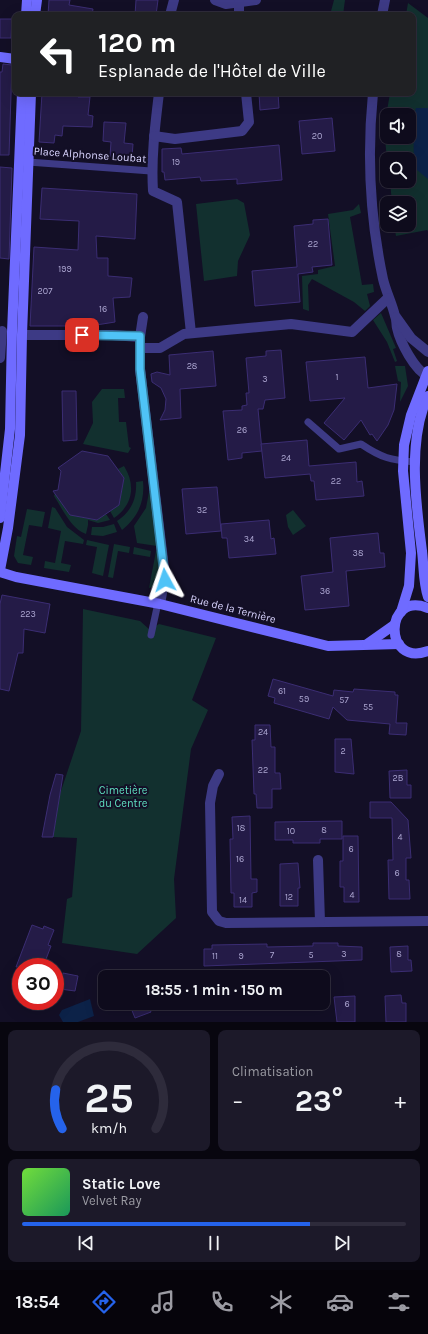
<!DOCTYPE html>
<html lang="fr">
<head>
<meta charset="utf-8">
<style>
	body { margin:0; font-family:Karla,sans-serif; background:#1c1929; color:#f1f3f6; height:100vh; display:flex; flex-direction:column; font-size:15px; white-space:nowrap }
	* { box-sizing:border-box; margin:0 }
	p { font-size:13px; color:#9b9ba3 }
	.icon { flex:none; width:22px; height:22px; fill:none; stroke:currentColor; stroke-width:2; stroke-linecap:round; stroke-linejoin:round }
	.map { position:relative; height:1022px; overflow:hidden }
	.panel { display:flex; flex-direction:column; gap:8px; padding:8px; background:#08060f; flex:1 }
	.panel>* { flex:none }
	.banner { position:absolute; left:12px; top:12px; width:404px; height:84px; border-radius:8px; box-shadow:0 4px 16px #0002,0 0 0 1px #2e2b3b; background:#202124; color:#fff; overflow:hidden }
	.buttons { position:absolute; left:380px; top:108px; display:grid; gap:8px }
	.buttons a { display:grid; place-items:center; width:36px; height:36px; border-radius:8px; background:#0e0b1c; box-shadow:0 4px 16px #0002,0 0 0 1px #2e2b3b; font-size:20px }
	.speed { position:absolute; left:12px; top:958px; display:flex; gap:8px; font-size:20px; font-weight:700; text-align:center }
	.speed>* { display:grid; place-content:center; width:52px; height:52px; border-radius:50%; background:#0e0b1c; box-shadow:0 4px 16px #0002,0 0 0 1px #2e2b3b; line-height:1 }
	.speed .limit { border:6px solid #d22; background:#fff; color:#111 }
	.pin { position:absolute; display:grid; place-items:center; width:34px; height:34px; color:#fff; margin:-17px; border-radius:8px; box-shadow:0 2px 6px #0006 }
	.me { position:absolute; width:44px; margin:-22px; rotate:355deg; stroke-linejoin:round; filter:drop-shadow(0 0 3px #0008) }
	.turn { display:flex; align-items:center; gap:14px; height:84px; padding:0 20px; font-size:18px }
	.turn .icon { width:52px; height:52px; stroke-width:2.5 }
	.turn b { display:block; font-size:28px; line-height:34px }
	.big { font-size:30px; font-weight:700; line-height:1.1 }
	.panel .card { flex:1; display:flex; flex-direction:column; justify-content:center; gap:6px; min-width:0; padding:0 14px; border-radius:8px; background:#1c1929 }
	.panel .dial { align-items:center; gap:0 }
	.dial svg { height:104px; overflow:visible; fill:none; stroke:#2e2b3b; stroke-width:7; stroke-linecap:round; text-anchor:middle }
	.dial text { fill:#f1f3f6; stroke:none }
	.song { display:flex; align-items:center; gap:12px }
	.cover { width:48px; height:48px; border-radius:6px; background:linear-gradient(135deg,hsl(100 70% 55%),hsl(150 70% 35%)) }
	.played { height:4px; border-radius:2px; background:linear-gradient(90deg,#2563eb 75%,#2e2b3b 75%) }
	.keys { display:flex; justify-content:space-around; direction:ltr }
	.heat { display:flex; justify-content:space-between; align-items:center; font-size:22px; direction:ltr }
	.panel .tiles { flex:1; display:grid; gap:8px; grid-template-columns:1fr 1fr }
	.card:last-child { grid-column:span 2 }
	.trip { position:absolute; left:98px; top:970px; width:232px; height:40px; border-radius:8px; background:#0e0b1c; box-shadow:0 4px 16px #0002,0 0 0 1px #2e2b3b; font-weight:700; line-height:40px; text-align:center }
	.dock { display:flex; height:64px; justify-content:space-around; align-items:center; background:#06040b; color:#9b9ba3 }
	.dock .icon { width:28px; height:28px }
	.dock .active { color:#2563eb }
	.dock b { font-size:18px; color:#f1f3f6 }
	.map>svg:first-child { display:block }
	.green { fill:#12302f; fill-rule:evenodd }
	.water { fill:#0c2248 }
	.building { fill:#241b47; stroke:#3b2d73 }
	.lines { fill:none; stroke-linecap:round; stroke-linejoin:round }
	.lane { stroke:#3d3a85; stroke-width:7 }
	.street { stroke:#3d3a85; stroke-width:10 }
	.secondary { stroke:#6f6bff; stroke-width:10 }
	.route-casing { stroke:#337fa1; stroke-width:10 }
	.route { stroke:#4fc3f7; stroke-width:7 }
	.labels { text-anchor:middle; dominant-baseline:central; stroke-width:4; stroke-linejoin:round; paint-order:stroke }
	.number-label { font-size:9px; fill:#aca6d1 }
	.street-label { font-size:11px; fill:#d9d4ff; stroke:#130f26 }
	.park-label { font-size:11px; fill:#5fe0c0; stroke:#130f26 }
</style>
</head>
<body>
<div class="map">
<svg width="428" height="1022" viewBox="0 0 428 1022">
	<rect width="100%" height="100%" fill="#130f26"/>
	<g class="green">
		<path d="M334,0H345L343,15H330Z"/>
		<path d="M408,3L428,18V231L427,230L396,236L394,225H409V203H392L390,181H409V159H387L384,129L390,93H413V15H406ZM387,115H409V137H387Z"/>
		<path d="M237,199L244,203L250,235L238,261L237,276L204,281L196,204Z"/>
		<path d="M359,204L361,213L350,217L362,285L373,284L374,292L367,294L370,306L365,311L354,302L312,279L308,285L309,311L303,309L302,276L318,274V270L335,266L328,214L353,210Z"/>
		<path d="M381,313L396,348L393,349L397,361L395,362L387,342L373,320Z"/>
		<path d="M395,366H405L408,386L400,402L401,382L398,381Z"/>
		<path d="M102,389H124L125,398H118L119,422H126L129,447L131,448L128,453L83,444L93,423L92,402Z"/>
		<path d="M124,466C136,485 133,505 114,518L110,511L119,505L124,478L118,469Z"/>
		<path d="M143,481C145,502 138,517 122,530L117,521C131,512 137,499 136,482Z"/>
		<path d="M149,492H152L157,546L137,543L134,526L146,508Z"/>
		<path d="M55,493L70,515L97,520L106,514L110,520L98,523L88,520V525L86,534C71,529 62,508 54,496Z"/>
		<path d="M52,507L55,508L67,527L84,540L83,544L65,541L61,563L71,565L69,572L44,568L45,561L55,563L61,531L48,528Z"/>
		<path d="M27,509L45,512L42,527L29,525L23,555L33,557L31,565L18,563L14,556L17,536L21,537Z"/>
		<path d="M293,510L306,526L293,535L288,527L286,515Z"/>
		<path d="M114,524L117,532L103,536L91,535L92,527H103Z"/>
		<path d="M87,540L109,545L103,576L92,573L97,547L86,545Z"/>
		<path d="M114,544L130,547L129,553L118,551L113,578L108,577Z"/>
		<path d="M134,547L151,551L150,557L133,554Z"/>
		<path d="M156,551H158L160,572L158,585L149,588Z"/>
		<path d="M83,609L140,621L150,630L159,624L216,638L192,700L208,710L191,749L174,879L176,918L137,954L62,943L67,899L72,897L77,838L53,837L60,794L81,731Z"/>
	</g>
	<g class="water">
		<path d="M416,108H428V179L417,170L414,165L413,120Z"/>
		<path d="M90,999L94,1016L78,1022H63L59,1015L62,1010Z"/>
	</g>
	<g class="building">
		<path d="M49,0H70L69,5L93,9L92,15H48Z"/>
		<path d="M136,0H158L156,15H135Z"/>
		<path d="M0,19H12L11,38H0Z"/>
		<path d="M3,64L12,65L9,155H0V72H2Z"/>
		<path d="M42,93H79L78,97H90L88,115L93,116L92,127L63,126L62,136L55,135L54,143L39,142Z"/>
		<path d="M259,93H278L279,108L260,110Z"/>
		<path d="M332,118L335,151L302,154L299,121Z"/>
		<path d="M104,122L126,123L124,143L133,144L132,157L110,156L111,142L103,141Z"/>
		<path d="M279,145L282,180L237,184V179L201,181L200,177L165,180L164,172H162V149L181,148L182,154Z"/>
		<path d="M0,167L12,168L9,259L0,258Z"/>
		<path d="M42,188L137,194L135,239L96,236L97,258H108V276L132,278L130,297L113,298L115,322L90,326H30L34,247L78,250L79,221L40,219Z"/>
		<path d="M328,219L332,265L312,267L313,272L298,274L300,302L255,306L252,271L297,267L294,226L313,224V220Z"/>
		<path d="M281,350L285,398L265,400L263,409H258L262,451L242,453V458L228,460L223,411L242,410V406L247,405L246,393H249L246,358L266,356V351Z"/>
		<path d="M213,351L216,386L180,389L181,418L160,420L165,410L166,399L161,388L152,382L151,374L157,372L170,375L169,355Z"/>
		<path d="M365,357L368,388L397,384L394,410L388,425L377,441L372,434L370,435L361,420L344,440L324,423L345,398L310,401L306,362Z"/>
		<path d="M62,391H76L77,440L63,441Z"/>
		<path d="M307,440L309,466L356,462L357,482L362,481L364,496L316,500L314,481H311L310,474L265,478L261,444Z"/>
		<path d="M82,451L108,456L124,478L119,505L97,520L70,515L53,491L58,490L61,471L58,468Z"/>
		<path d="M217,487L221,531L186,534L182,489Z"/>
		<path d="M269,520L271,539L274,538L276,554L229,558L227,538H222L221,524Z"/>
		<path d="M378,533L380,553H384L385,567L346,571L349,606L305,610L301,576L333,572L330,538Z"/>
		<path d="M2,595L50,604L45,633L24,629L23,653H18L9,691L0,689V604Z"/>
		<path d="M273,679L333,696L334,690L353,692L354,689L395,692V695H398L396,723H407L406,735L389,734L390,724L347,720L333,707L329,719L274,703L275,698L268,696Z"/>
		<path d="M255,725H270L271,747H275V773H280L281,789H272V808H257L256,794H254L252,740H255Z"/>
		<path d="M335,739H351L354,774L335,772Z"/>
		<path d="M407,770V785H411V798H390L389,771Z"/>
		<path d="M56,774L63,775L53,837H42L50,795Z"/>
		<path d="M370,802H391L408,820L411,858H406V880H409L410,899H389L388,860H393L392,818H370Z"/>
		<path d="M250,816L251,879H257V892L252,893V907H234V893H231L230,839H233L232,817Z"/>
		<path d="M342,821V839H320V843H293V840H275V822Z"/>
		<path d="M343,836H358L359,902H344V887H340V861H343Z"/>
		<path d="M298,863L300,888H298V906H280V864Z"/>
		<path d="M32,925L43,929L44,926L54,930L48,945L51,946L43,967H16Z"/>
		<path d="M313,943H338V946L362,947V960L204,966V949H212V945L267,944V947L313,946Z"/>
		<path d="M408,946V960H411L412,971L391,972L390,947Z"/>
		<path d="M63,973L78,976L75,991L60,989Z"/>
		<path d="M401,995L402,1003H406V1022H386L385,996Z"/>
		<path d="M355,996V1022H337L334,997Z"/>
		<path d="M129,1003H147L151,1012L135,1018Z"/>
	</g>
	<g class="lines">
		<g class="lane">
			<path d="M28,162L151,171"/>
			<path d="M308,422L339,449L361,444C382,458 390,460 415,462"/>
			<path d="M151,635L158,603"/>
		</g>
		<g class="street">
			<path d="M215,0L226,4L256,0"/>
			<path d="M239,2V15"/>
			<path d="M170,15L174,0"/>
			<path d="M382,15L385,0"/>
			<path d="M159,93C155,126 151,158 153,191L177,202L191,333"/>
			<path d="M373,93C367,154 370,218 383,279C386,292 392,303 395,316C397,320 396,324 397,328C400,342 415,371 428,376"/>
			<path d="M154,136L175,139L242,131L249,122L246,93"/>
			<path d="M143,317L140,337V369L165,576L160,604"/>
			<path d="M396,317L411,338L428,352"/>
			<path d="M22,335H112L140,337"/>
			<path d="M141,348H160L184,334L291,324L352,332L388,298"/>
			<path d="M0,358L2,331"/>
			<path d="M219,774L213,786L210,803L212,912L219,921L226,923L428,921"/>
			<path d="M318,860L320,922"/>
		</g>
		<g class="secondary">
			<path d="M26,15L27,0"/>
			<path d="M35,15L37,0"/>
			<path d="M0,57L15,59"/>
			<path d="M428,396C407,440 416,504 422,551C424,567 423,582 428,597"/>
			<path d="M0,518L10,429L12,332L22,93"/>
			<path d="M0,570L8,528L20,435L22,335L31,93"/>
			<path d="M0,572L16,577L160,604L328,646L399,644"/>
			<path d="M428,608C384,590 383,668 428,651"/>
			<path d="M401,612L409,586L411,553L403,471L404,445L411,415L428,371"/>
			<path d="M367,644L394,625"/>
		</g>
	</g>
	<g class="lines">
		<g class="route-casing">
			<path id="route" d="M82,335L140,336V369L165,580"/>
		</g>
		<use href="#route" class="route"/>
	</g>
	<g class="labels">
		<g class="number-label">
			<text x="317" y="136">20</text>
			<text x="176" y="162">19</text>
			<text x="313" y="244">22</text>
			<text x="65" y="269">199</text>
			<text x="45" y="291">207</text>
			<text x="103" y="309">16</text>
			<text x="192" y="366">28</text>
			<text x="337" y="377">1</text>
			<text x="265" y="379">3</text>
			<text x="242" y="430">26</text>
			<text x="286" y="458">24</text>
			<text x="336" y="481">22</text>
			<text x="202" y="510">32</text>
			<text x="249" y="539">34</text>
			<text x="358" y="553">38</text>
			<text x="325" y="591">36</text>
			<text x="28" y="614">223</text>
			<text x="282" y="691">61</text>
			<text x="304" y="699">59</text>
			<text x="344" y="700">57</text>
			<text x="368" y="707">55</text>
			<text x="263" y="732">24</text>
			<text x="343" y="751">2</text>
			<text x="263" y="770">22</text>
			<text x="398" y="778">2B</text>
			<text x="241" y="828">18</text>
			<text x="324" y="830">8</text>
			<text x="291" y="831">10</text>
			<text x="400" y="837">4</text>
			<text x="351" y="849">6</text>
			<text x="240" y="859">16</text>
			<text x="397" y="873">6</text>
			<text x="352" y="895">4</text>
			<text x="289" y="897">12</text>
			<text x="243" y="900">14</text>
			<text x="344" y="954">3</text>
			<text x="399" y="954">8</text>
			<text x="272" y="955">7</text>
			<text x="311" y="955">5</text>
			<text x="215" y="956">11</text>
			<text x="241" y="956">9</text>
			<text x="347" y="1004">6</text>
		</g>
		<g class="street-label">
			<text transform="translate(90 155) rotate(4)">Place Alphonse Loubat</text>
			<text transform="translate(233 609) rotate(14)">Rue de la Ternière</text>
		</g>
		<g class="park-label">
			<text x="123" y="790">Cimetière<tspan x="123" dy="13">du Centre</tspan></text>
		</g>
	</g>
</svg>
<div class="buttons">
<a><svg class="icon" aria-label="sound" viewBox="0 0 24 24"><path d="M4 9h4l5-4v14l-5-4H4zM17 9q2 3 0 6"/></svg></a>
<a><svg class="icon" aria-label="search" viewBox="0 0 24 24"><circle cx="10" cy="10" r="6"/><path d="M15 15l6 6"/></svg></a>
<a><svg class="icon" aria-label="layers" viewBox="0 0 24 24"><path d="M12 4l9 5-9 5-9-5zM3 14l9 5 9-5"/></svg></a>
</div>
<div class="speed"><div class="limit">30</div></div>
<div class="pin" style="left:82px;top:335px;background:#d93025"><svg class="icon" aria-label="arrive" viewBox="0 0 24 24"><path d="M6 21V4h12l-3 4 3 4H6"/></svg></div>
<svg class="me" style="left:165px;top:580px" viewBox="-20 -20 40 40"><path d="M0-17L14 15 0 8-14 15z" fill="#4fc3f7" stroke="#fff" stroke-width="4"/></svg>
<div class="trip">18:55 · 1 min · 150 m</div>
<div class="banner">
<div class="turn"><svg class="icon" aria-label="left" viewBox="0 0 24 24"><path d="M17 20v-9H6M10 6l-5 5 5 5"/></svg><div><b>120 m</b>Esplanade de l'Hôtel de Ville</div></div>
</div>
</div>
<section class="panel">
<div class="tiles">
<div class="card dial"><svg viewBox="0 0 100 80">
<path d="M14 69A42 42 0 1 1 86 69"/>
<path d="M14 69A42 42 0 0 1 9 39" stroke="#2563eb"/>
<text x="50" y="56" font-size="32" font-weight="700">25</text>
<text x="50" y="72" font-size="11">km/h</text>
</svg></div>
<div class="card"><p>Climatisation</p>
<div class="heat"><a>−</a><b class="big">23°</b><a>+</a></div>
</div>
<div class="card">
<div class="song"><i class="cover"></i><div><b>Static Love</b><p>Velvet Ray</p></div></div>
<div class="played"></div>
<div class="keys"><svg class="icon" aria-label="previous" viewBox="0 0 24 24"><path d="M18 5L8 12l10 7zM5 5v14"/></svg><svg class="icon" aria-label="pause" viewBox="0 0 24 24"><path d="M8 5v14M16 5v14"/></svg><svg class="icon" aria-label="next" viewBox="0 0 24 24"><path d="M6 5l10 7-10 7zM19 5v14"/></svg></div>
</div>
</div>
</section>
<nav class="dock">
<b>18:54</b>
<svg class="icon active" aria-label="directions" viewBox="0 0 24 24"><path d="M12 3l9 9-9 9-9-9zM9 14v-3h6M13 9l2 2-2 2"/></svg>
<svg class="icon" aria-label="music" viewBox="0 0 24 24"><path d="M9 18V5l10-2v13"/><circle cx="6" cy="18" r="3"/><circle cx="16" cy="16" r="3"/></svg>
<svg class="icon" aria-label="phone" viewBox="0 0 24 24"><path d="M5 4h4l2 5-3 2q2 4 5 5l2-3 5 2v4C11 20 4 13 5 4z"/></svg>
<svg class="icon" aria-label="climate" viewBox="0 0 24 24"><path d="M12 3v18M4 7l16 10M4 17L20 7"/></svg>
<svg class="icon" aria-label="car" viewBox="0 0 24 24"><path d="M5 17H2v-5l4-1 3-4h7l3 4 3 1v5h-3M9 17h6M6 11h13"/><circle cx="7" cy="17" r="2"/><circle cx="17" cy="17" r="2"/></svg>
<svg class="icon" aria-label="filters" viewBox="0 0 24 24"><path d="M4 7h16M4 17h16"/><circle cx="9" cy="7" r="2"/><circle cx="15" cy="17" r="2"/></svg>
</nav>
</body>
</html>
